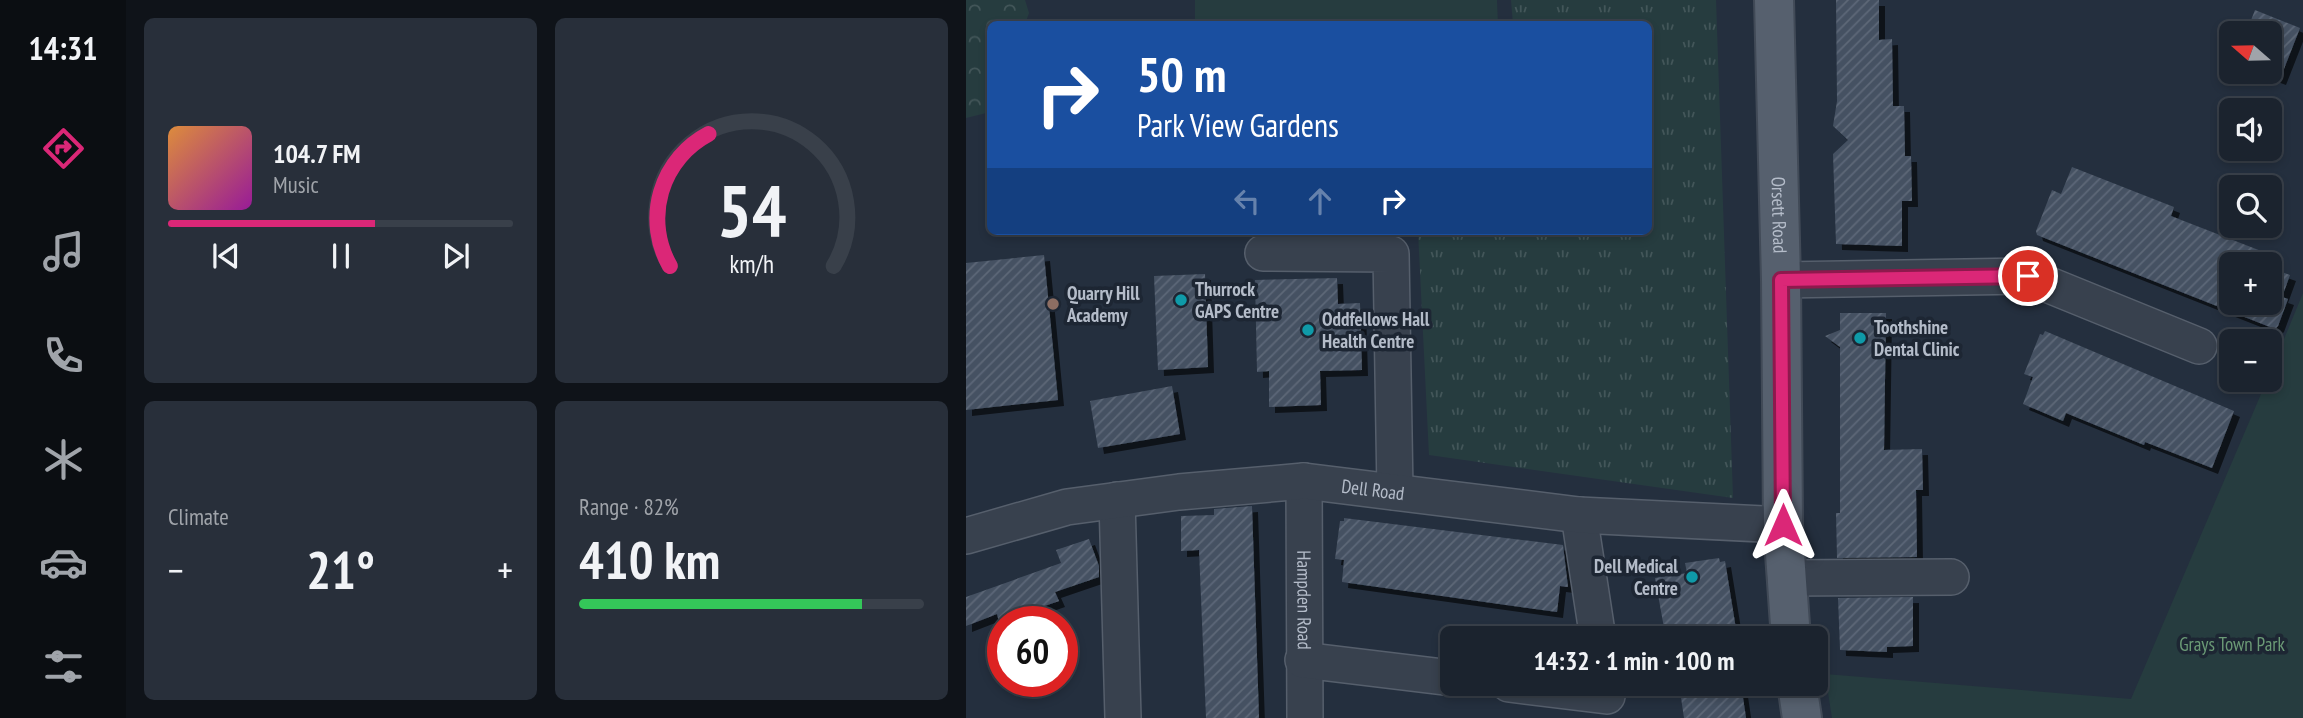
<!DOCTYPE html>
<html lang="en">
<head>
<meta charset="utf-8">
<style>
	body { margin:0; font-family:"PT Sans Narrow",sans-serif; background:#282f3a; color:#f1f3f6; height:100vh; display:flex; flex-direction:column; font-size:26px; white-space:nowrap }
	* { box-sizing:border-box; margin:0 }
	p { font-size:23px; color:#a0a4aa }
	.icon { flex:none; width:38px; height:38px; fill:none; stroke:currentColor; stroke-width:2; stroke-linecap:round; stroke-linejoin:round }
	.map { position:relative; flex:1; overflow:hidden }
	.drawer { display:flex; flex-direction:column; gap:18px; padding:18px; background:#0f1319; width:840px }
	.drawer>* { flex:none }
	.top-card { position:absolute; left:21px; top:21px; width:665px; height:214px; border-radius:10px; box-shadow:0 4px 10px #0003,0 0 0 2px #39404a; background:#1a4fa0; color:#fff; overflow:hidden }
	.needle { width:46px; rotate:290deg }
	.fabs { position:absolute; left:1253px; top:21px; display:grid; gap:14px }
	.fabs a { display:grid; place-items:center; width:63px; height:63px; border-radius:10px; background:#1b232e; box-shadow:0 4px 10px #0003,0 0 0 2px #39404a; font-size:35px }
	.speed { position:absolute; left:21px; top:606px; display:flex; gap:14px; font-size:35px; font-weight:700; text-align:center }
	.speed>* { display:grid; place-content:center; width:91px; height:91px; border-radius:50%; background:#1b232e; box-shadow:0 4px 10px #0003,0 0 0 2px #39404a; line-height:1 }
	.speed .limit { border:10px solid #d22; background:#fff; color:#111 }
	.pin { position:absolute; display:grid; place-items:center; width:60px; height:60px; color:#fff; margin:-30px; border:4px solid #fff; border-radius:50%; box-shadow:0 2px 7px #0007 }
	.me { position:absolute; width:77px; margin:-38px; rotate:0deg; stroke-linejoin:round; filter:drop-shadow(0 0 5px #0008) }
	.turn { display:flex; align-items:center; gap:24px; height:147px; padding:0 35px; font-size:32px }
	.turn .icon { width:91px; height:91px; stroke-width:2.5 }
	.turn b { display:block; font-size:49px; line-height:60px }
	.lanes { display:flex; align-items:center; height:66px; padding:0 35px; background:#0003; justify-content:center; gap:35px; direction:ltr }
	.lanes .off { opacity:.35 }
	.big { font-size:52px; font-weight:700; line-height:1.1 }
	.drawer .card { flex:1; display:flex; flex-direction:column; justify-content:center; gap:10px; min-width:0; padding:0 24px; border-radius:10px; background:#282f3a }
	.drawer .dial { align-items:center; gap:0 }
	.dial svg { height:182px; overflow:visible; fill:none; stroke:#39404a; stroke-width:7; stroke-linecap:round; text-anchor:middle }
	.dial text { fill:#f1f3f6; stroke:none }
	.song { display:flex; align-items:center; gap:21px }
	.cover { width:84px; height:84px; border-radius:10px; background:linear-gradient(135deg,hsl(30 70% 55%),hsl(300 70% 35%)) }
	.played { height:7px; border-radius:4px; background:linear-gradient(90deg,#db2777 60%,#39404a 60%) }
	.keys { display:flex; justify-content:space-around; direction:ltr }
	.heat { display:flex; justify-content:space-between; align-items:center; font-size:38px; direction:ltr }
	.charge { height:10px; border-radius:5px; background:linear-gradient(90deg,#34c759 82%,#39404a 0) }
	.drawer .tiles { flex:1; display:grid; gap:18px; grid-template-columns:repeat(2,1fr) }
	.trip { position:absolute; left:474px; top:626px; width:388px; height:70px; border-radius:10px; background:#1b232e; box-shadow:0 4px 10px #0003,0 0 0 2px #39404a; font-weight:700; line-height:70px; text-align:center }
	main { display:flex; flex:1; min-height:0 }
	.menu { display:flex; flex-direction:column; width:126px; justify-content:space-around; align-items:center; background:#0b0e12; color:#a0a4aa }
	.menu .icon { width:49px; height:49px }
	.menu .selected { color:#db2777 }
	.menu b { font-size:32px; color:#f1f3f6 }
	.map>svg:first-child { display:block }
	.grass { fill:url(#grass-tufts) }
	.forest { fill:url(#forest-crowns) }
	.park { fill:#263c3f }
	.building { fill:url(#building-hatch); filter:url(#shadow) }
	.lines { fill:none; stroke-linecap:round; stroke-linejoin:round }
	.minor-casing { stroke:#565f6c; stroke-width:38 }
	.major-casing { stroke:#414a57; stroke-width:42 }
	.minor { stroke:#38414e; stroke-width:35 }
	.major { stroke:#56606e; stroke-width:38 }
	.route-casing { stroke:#8e194d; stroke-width:18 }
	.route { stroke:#db2777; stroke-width:12 }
	.culture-dot { fill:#0f9aa8; stroke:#1d2633; stroke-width:2.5 }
	.education-dot { fill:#8d6e63; stroke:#1d2633; stroke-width:2.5 }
	.labels { text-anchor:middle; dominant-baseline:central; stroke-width:7; stroke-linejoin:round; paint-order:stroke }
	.street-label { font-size:19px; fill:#b4bcc9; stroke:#1d2633 }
	.poi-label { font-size:19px; font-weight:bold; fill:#b4bcc9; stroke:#1d2633; text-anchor:start }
	.park-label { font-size:19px; fill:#6b9a76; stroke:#1d2633 }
</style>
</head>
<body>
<main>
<nav class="menu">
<b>14:31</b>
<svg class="icon selected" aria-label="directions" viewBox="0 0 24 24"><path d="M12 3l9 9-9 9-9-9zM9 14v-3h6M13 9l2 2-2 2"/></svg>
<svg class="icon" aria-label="music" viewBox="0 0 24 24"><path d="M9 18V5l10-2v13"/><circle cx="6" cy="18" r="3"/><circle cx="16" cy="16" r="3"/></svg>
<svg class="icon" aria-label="phone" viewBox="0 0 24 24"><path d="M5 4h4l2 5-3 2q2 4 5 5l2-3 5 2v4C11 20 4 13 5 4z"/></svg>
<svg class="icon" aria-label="climate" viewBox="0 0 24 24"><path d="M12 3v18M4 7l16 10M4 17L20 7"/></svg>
<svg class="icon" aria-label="car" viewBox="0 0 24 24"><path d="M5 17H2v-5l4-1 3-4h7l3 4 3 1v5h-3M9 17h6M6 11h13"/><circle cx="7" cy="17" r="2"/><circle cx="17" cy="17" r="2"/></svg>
<svg class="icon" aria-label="filters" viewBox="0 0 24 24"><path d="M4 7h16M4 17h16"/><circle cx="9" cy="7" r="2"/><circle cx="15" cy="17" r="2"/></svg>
</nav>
<section class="drawer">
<div class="tiles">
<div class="card">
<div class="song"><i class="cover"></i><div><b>104.7 FM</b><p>Music</p></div></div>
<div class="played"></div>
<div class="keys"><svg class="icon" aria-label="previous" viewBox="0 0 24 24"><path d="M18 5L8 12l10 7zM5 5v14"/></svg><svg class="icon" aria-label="pause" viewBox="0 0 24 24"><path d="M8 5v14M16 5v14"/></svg><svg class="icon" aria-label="next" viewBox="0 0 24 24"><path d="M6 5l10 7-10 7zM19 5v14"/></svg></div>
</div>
<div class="card dial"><svg viewBox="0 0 100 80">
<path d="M14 69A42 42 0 1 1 86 69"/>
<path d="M14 69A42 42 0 0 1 31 11" stroke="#db2777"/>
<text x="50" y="56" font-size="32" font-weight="700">54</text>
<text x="50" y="72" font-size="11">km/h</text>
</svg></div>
<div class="card"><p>Climate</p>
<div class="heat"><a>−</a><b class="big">21°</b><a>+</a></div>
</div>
<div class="card"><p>Range · 82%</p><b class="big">410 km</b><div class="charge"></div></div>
</div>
</section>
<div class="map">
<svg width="1337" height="718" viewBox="0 0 1337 718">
	<defs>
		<pattern id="grass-tufts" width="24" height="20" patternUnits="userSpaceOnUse" patternTransform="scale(1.75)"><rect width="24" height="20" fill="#263c3f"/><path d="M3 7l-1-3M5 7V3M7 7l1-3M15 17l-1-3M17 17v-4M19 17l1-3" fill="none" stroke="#435659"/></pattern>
		<pattern id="forest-crowns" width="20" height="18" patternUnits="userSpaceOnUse" patternTransform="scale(1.75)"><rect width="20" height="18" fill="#263c3f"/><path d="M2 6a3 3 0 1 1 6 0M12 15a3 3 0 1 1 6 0" fill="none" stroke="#435659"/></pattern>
		<pattern id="building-hatch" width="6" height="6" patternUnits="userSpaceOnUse" patternTransform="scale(1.75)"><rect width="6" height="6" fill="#455162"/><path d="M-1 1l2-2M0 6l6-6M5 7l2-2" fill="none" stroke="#5d6877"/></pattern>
		<filter id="shadow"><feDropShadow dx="6" dy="6" stdDeviation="0" flood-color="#0009"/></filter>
	</defs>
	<rect width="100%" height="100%" fill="#242f3e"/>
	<path class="grass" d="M545,0H750L767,498L463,455L452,231H682V24H547Z"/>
	<path class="forest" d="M0,0H59L63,13L59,24H24V112L0,118Z"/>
	<g class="park">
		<path d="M229,0H531L532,24H229Z"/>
		<path d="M1337,293V718H866L859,674L1165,699L1301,380H1304V373Z"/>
	</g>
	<g class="building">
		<path d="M870,0H913V40L926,39L927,106H938L939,156H945L946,201H936V246L870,244L867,154L882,140L867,126L871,101Z"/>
		<path d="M1289,10L1334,28L1314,79L1295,72H1304V33H1280Z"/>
		<path d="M1106,167L1208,207L1205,216L1308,256L1304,267V264H1265V303H1304V268L1324,275L1316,297L1322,299L1312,326L1309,329L1071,235L1070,231L1086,190L1095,194Z"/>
		<path d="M78,255L92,400L0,410V263Z"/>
		<path d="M239,274L242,367L192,370L188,276Z"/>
		<path d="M371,278L372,304L394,303L396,370L354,371L355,405L303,407V371L291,372L289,280Z"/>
		<path d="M874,313H920L918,450L956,449L957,490H950L951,557L871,558L870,513H874V347L859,336L874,330Z"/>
		<path d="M1079,331L1268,411L1246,468L1179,442L1178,445L1100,413L1097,421L1057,404L1067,377L1058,374L1074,334L1077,335Z"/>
		<path d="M206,386L214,434L132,448L124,401Z"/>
		<path d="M286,506L293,718H240L233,550L215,551V516L248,515V509Z"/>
		<path d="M378,518L597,545L602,587L594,586L591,612L376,582L378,560L369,559L374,521H378Z"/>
		<path d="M123,539L133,566V577L89,592L93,601L33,622L31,614L0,626V597L95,563L90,550Z"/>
		<path d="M753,558L754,562L759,561L770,629L766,630L768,639H700L689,578L721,573L719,563Z"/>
		<path d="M947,597V646L921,647V652L874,650L872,598Z"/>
		<path d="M713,684H775L780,718H718Z"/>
	</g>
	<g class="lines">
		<g class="minor-casing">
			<g id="minor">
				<path d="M297,253L425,254L429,492"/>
				<path d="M815,280L1061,276L1233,346"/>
				<path id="s1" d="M338,481L339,718"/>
				<path d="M151,500L157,718"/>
				<path d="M613,515L632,639"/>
				<path id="s2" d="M0,536L101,507L213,492L338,481L613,515L817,525"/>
				<path d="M819,578L985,577"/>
				<path d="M337,660L486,678"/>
				<path d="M543,684L641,696"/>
			</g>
		</g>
		<g class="major-casing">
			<g id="major">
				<path id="s3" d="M808,0L815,280L817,525L825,639"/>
				<path d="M831,684L836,718"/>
			</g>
		</g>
		<use href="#minor" class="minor"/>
		<use href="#major" class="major"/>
	</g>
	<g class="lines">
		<g class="route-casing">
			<path id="route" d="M817,525L815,280L1062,276"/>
		</g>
		<use href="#route" class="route"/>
	</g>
	<g class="culture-dot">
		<circle cx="215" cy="300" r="7"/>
		<circle cx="342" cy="330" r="7"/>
		<circle cx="894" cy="338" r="7"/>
		<circle cx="726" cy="577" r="7"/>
	</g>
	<circle class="education-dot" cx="87" cy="304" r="7"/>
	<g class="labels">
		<g class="street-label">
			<text stroke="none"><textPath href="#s3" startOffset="215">Orsett Road</textPath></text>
			<text stroke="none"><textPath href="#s2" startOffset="413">Dell Road</textPath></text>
			<text stroke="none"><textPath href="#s1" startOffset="119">Hampden Road</textPath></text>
		</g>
		<g class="poi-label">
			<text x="229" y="289">Thurrock<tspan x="229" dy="22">GAPS Centre</tspan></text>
			<text x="101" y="293">Quarry Hill<tspan x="101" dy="22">Academy</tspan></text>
			<text x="356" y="319">Oddfellows Hall<tspan x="356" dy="22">Health Centre</tspan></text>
			<text x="908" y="327">Toothshine<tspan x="908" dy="22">Dental Clinic</tspan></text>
			<text x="712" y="566" text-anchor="end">Dell Medical<tspan x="712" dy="22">Centre</tspan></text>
		</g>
		<g class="park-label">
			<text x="1266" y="644">Grays Town Park</text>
		</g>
	</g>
</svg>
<div class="fabs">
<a><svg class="needle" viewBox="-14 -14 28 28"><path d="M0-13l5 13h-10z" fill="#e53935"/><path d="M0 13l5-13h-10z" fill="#a0a4aa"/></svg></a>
<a><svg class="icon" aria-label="sound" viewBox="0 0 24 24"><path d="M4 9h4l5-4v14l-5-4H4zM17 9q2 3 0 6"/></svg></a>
<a><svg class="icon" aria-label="search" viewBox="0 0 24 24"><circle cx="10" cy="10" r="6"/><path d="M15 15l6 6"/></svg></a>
<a>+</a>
<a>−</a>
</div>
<div class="speed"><div class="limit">60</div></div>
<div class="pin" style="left:1062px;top:276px;background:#d93025"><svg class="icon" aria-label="arrive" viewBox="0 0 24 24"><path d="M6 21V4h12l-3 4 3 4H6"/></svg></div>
<svg class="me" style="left:817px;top:525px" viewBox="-20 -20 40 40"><path d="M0-17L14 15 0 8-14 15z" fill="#db2777" stroke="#fff" stroke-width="4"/></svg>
<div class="trip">14:32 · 1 min · 100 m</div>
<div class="top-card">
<div class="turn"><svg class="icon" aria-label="right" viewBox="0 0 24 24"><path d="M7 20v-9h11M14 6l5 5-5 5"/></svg><div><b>50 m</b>Park View Gardens</div></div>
<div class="lanes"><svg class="icon off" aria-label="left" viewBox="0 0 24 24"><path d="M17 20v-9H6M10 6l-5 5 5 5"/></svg><svg class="icon off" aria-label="ahead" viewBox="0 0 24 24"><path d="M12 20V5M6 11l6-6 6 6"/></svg><svg class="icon" aria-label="right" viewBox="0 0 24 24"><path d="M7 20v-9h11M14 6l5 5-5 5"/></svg></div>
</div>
</div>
</main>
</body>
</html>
